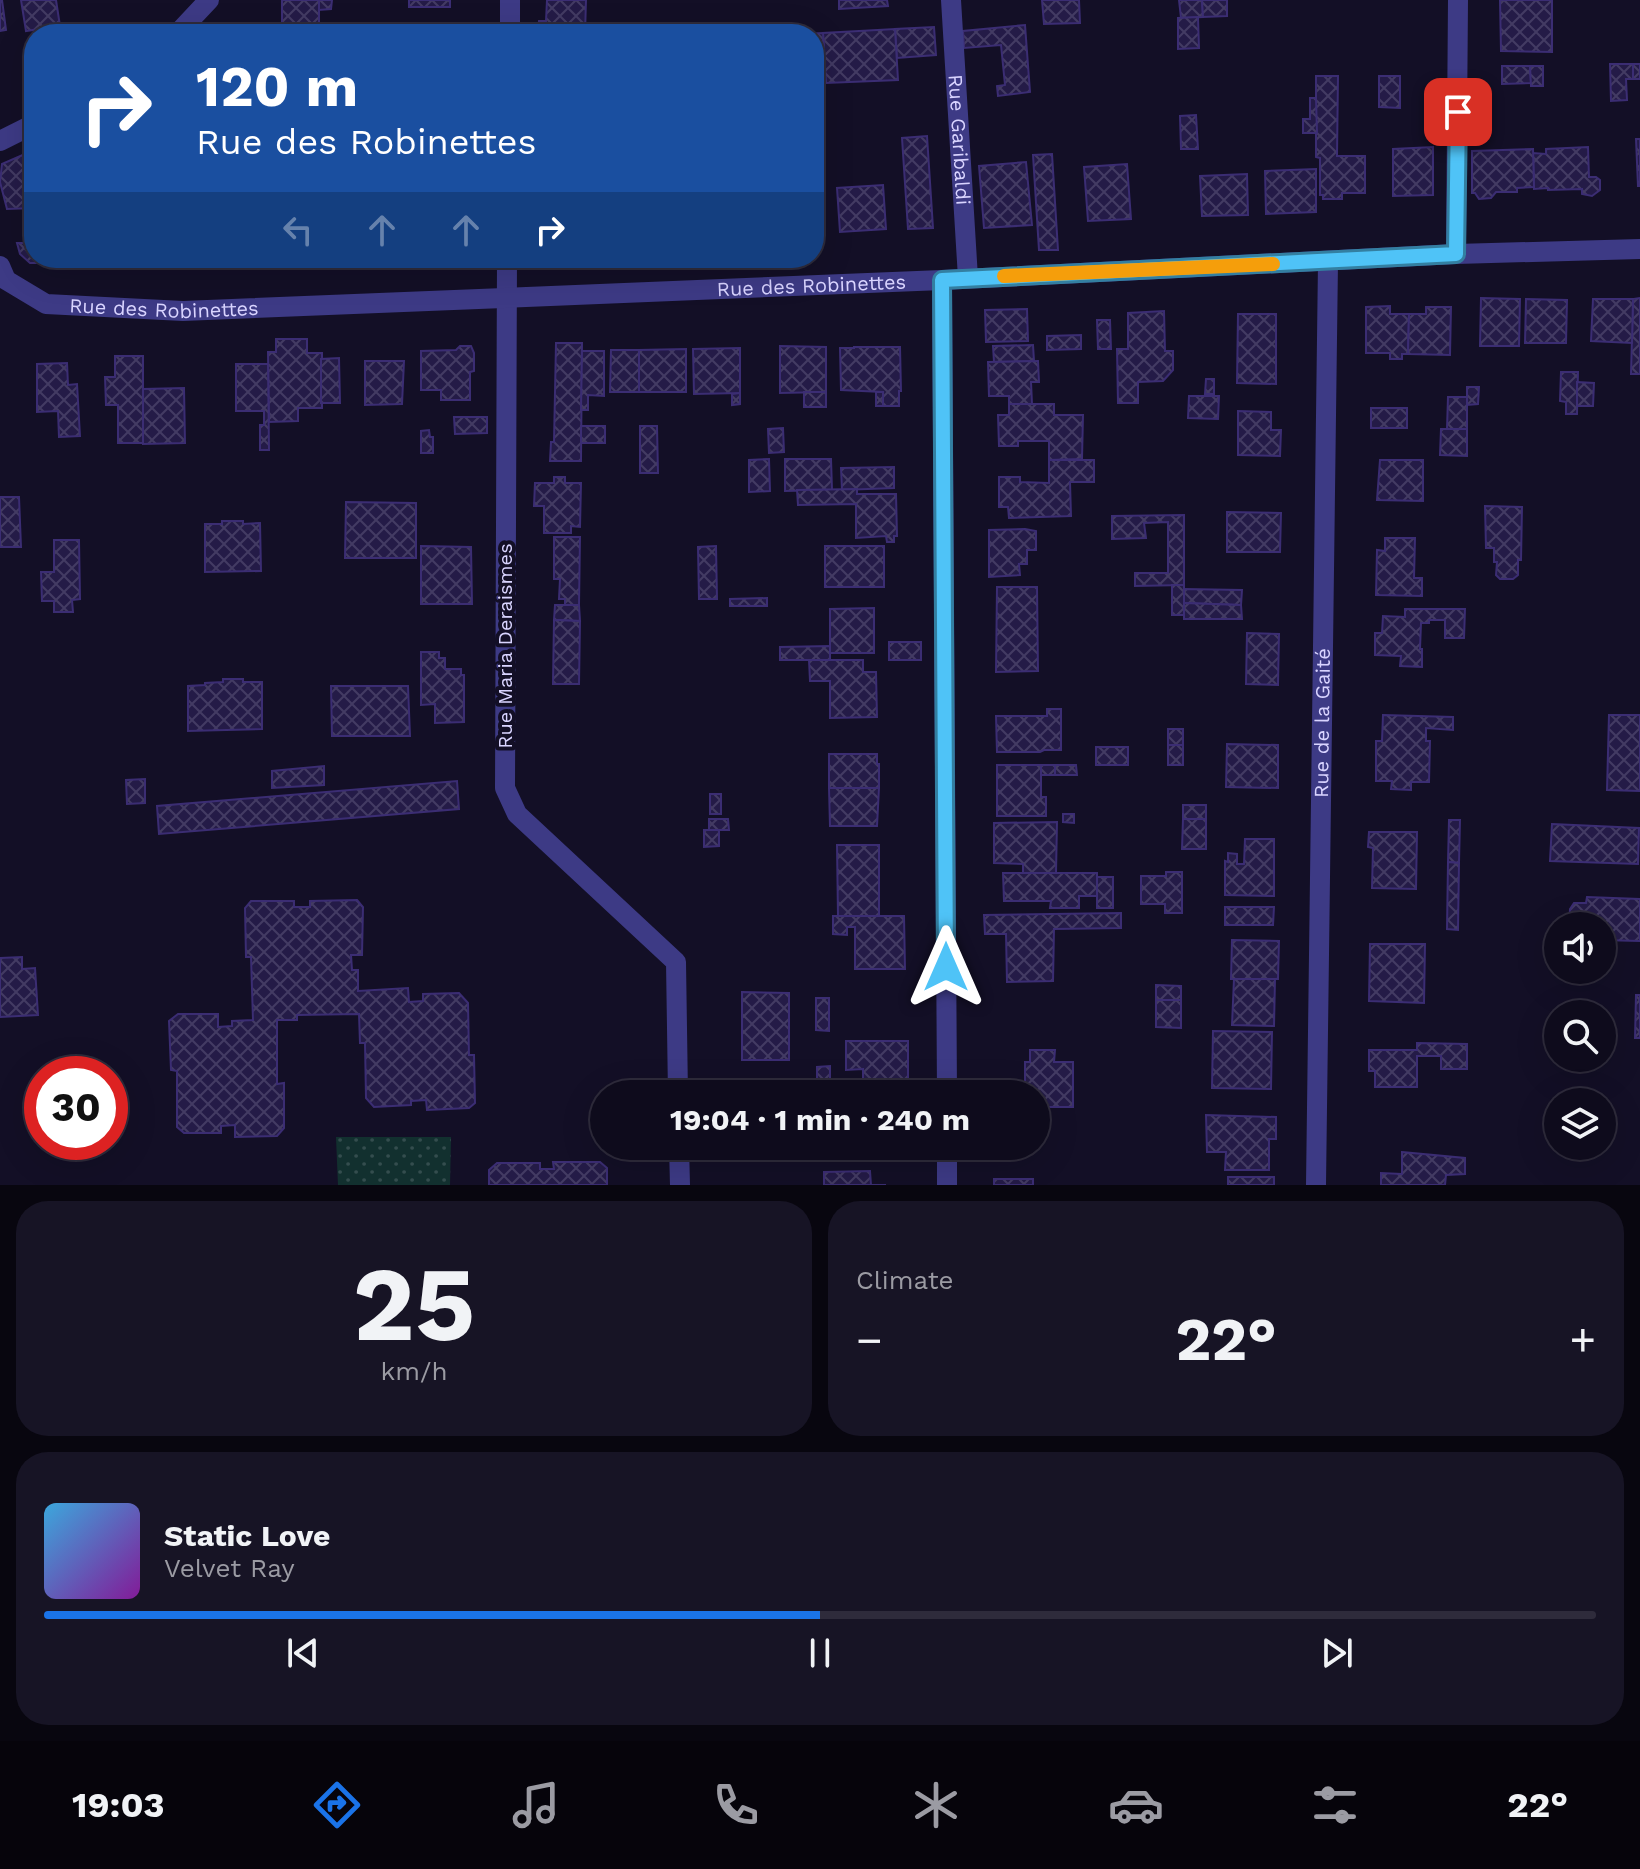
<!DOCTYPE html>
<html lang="en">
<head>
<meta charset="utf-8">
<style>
	body { margin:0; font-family:"Work Sans",sans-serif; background:#171425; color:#f1f3f6; height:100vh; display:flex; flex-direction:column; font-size:30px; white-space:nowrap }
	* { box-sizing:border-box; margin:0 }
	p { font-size:26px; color:#9b9ba3 }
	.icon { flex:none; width:44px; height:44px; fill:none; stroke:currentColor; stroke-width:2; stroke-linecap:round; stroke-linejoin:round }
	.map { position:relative; height:1185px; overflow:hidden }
	.panel { display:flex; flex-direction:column; gap:16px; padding:16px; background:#08060f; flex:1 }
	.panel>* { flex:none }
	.guide { position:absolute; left:24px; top:24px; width:800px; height:244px; border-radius:32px; box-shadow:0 8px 32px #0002,0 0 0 2px #2e2b3b; background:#1a4fa0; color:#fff; overflow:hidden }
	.fabs { position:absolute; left:1544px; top:912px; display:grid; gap:16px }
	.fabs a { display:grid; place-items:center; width:72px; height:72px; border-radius:50%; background:#0e0b1c; box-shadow:0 8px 32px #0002,0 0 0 2px #2e2b3b; font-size:40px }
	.speed { position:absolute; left:24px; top:1056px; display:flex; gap:16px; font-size:40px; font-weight:700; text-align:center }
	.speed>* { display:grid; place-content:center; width:104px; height:104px; border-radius:50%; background:#0e0b1c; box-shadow:0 8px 32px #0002,0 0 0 2px #2e2b3b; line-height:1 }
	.speed .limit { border:12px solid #d22; background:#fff; color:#111 }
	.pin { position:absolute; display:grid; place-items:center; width:68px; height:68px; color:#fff; margin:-34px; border-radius:16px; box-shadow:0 4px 12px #0006 }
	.me { position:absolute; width:88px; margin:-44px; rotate:0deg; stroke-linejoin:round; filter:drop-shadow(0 0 6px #0008) }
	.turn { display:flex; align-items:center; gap:28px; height:168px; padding:0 40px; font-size:36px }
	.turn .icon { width:104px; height:104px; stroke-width:2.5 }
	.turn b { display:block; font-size:56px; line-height:68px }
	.lanes { display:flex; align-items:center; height:76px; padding:0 40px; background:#0003; justify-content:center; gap:40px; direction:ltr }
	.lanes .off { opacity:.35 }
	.big { font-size:60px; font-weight:700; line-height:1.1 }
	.panel .card { flex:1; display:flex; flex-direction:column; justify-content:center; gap:12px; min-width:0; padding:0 28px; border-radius:32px; background:#171425 }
	.panel .dial { align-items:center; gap:0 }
	.dial b { font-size:104px; line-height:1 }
	.song { display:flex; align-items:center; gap:24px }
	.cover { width:96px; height:96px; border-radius:12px; background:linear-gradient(135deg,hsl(200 70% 55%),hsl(290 70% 35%)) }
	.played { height:8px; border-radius:4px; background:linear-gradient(90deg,#1a73e8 50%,#2e2b3b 50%) }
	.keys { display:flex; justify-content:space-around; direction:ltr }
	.heat { display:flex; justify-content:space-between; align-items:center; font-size:44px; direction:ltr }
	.panel .tiles { flex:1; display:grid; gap:16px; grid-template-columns:1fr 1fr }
	.card:last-child { grid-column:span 2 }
	.trip { position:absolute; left:590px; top:1080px; width:460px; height:80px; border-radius:40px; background:#0e0b1c; box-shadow:0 8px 32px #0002,0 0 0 2px #2e2b3b; font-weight:700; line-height:80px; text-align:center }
	.tab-bar { display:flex; height:128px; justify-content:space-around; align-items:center; background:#06040b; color:#9b9ba3 }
	.tab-bar .icon { width:56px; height:56px }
	.tab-bar .selected { color:#1a73e8 }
	.tab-bar b { font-size:36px; color:#f1f3f6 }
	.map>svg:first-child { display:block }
	.grass { fill:url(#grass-dots) }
	.building { fill:url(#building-cross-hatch); stroke:#3b2d73; stroke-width:2 }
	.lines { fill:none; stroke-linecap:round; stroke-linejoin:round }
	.minor { stroke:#3d3a85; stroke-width:20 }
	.route-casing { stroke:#337fa1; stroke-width:20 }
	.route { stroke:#4fc3f7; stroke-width:14 }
	.slow { stroke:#f59e0b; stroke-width:14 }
	.labels { text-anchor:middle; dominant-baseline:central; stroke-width:8; stroke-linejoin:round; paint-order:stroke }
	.street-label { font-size:20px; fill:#d9d4ff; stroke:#130f26 }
</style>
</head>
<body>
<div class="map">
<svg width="1640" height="1185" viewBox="0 0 1640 1185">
	<defs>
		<pattern id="grass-dots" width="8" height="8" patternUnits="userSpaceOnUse" patternTransform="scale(2)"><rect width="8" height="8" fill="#12302f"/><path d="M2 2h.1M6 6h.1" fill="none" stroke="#344d4e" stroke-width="1.8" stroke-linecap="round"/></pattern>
		<pattern id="building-cross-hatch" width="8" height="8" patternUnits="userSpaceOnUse" patternTransform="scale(2)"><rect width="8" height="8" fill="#241b47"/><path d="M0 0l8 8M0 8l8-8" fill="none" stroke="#433b63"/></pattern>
	</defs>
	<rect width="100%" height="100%" fill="#130f26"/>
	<path class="grass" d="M336,1137H451L450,1185H338Z"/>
	<g class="building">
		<path d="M0,0H2L6,30L0,31Z"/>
		<path d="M21,0H56L60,26L26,31Z"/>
		<rect x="282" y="0" width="37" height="28"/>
		<path d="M319,0H332L331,9L319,10Z"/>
		<rect x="409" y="0" width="41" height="7"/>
		<path d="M547,0H586L585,34H538L539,21H546Z"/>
		<path d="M839,0H887L888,6L839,9Z"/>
		<path d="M1042,0H1079L1080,23L1044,24Z"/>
		<path d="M1179,0H1202L1203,17L1181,18Z"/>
		<path d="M1202,0H1227V16L1203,17Z"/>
		<path d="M1500,0H1552V52L1501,51Z"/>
		<path d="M1198,17L1199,48L1178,49V18Z"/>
		<path d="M1025,25L1030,92L998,96L997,86L1005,85L1001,45L964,48L963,31Z"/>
		<path d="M448,26V34H405V27Z"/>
		<path d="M934,27L936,55L897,58L895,29Z"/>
		<path d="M895,29L898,80L826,83L823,33Z"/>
		<path d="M823,33L824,53L814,54V34H800Z"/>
		<path d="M1610,64H1633V79H1626L1627,100L1611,101Z"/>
		<rect x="1633" y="64" width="7" height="15"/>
		<path d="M1502,66H1530L1531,83L1502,84Z"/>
		<path d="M1530,66H1543V86H1531Z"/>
		<path d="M1316,76H1338L1337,156H1365V193H1342V199H1323V195H1320V158L1316,157Z"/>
		<path d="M1379,76H1400V108L1379,107Z"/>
		<path d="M1310,98H1316L1317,133H1303V119H1310Z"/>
		<path d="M1196,115L1198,149H1181L1180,116Z"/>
		<path d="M927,136L933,228L908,229L902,138Z"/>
		<path d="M1636,139H1640V186H1638Z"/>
		<path d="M1433,147V195L1393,196V149Z"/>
		<path d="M1588,147L1589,177H1596L1600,180V190L1592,196L1582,194V189L1548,190V188L1534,189L1533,153L1546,154V149Z"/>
		<path d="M1533,149L1534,187L1517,188V192H1496L1491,198L1479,199L1475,193H1472V151Z"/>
		<path d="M34,150V208L7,209L0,182L2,164Z"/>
		<path d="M1052,154L1058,250H1039L1033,155Z"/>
		<path d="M1026,162L1032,225L984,228L979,166Z"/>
		<path d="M1127,164L1131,219L1088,221L1084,167Z"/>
		<path d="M1316,169V212L1266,214L1265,171Z"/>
		<path d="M1247,174L1248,215L1202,216L1200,176Z"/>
		<path d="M883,185L886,229L840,232L837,188Z"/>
		<path d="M17,243H34V258H39V263H30L20,254Z"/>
		<rect x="39" y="258" width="20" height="5"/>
		<rect x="90" y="258" width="14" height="8"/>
		<path d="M182,258H219V263H183Z"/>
		<rect x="269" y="258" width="36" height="2"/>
		<rect x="319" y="258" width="48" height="6"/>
		<path d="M1481,298L1520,299L1519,346H1480Z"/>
		<path d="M1640,298V374H1631L1633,299Z"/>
		<path d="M1526,299L1567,300L1566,343H1525Z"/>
		<path d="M1593,299H1633L1632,343L1591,341Z"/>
		<path d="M1390,306V314H1409L1408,354H1402V359H1390V353H1366V307Z"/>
		<path d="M1426,307H1451L1450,355L1408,354L1409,314H1426Z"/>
		<path d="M1027,309L1028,341L986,342L985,310Z"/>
		<path d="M1164,311L1165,351H1173V370L1163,381L1138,382V403H1118L1117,349H1128V313Z"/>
		<path d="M1238,314H1276V384L1237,383Z"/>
		<path d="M1097,320H1110L1111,349H1098Z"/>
		<path d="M1081,335V349L1047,350V336Z"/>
		<path d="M276,339H307V353H322V408H298V421L269,422L268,352H276Z"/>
		<path d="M556,343H582L581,461H550L551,442H554Z"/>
		<path d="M1033,345L1034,361L994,362L993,346Z"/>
		<path d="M460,346H471L474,353V371L470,372V400H441V390H421V351L456,350Z"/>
		<path d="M780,346L826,347V392L780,393Z"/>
		<path d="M854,347H900L901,391H899V406H883V392L841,390L840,348H854Z"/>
		<path d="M740,348V393L694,394L693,349Z"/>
		<path d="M686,349V392H639V350Z"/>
		<path d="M611,350H639V392H610Z"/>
		<path d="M582,351H604V396L588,395V410H581Z"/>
		<path d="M115,356H143V443H118V405H106L105,377H115Z"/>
		<path d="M339,358L340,403H321V359Z"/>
		<path d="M365,361H404L402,404L365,405Z"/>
		<path d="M1038,361L1039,382H1031L1032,404H1009V396H989L988,362Z"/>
		<path d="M67,363L68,385L77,384L80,436L59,437L58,411L37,412V364Z"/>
		<path d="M236,364H268L269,450H260V425H264V411H236Z"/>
		<path d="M1561,372H1578L1577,414H1566V402L1560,401Z"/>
		<path d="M1206,379H1214V394H1205Z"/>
		<path d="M1577,382L1594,383L1593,406H1577Z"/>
		<path d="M1467,387H1479L1478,404L1467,405Z"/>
		<path d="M184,388L185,443L143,444V389Z"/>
		<rect x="804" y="392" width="22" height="15"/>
		<rect x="876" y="392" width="7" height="14"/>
		<path d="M740,393V404L732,405V394Z"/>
		<path d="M1189,396H1219L1218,419L1188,418Z"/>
		<path d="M1448,397H1467V429H1447Z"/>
		<path d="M1009,404H1054V415H1083L1082,459L1049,460V441H1018V446H999L998,415H1009Z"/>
		<rect x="1371" y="408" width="36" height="20"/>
		<path d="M1238,411L1271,412V430H1281L1280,456L1238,455Z"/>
		<path d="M454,417H487V433L455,434Z"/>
		<rect x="581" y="426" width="24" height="17"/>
		<path d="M640,426H657L658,473H640Z"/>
		<path d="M783,428L784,452L769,453L768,429Z"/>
		<path d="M1441,429H1467V456L1440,455Z"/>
		<path d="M429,430L430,437H433V453H421V431Z"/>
		<path d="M769,459L770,491L749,492V460Z"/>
		<path d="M785,459H831L832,490L785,491Z"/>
		<path d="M1049,460H1094V482H1070L1071,516L1009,518L1008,507H999V477H1020V482L1049,483Z"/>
		<path d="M1380,460H1423V501L1377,500Z"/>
		<path d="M894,467V488L842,490L841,468Z"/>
		<path d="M554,477H565V483H581L580,527L571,526V533H544V506H534L535,483H554Z"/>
		<path d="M857,489V494H896L897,536H894V542H887L886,536L856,538V504L798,505L797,490Z"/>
		<path d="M0,497H19L21,547H0Z"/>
		<path d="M346,502L416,503V558H345Z"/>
		<path d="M1485,506L1522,507L1521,560H1518V575L1513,579H1500L1496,575L1497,562H1494V548H1486Z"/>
		<path d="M1227,512L1281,513L1280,552H1227Z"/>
		<path d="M1184,515V585L1135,586V573H1168V522L1144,523L1146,538L1112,539V516Z"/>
		<path d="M222,521H243V524L260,523L261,571L205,572V524H222Z"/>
		<path d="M1025,529L1036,531V550H1027V564H1019L1020,575L989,577V530Z"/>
		<path d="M554,537H580L579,605H565V599H559L560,579H554Z"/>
		<path d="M1385,538H1415L1414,578H1422V596L1376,595L1377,550L1385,551Z"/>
		<path d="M54,540H79L80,599L72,600L73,612H54V601H42L41,572H54Z"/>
		<path d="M421,546L471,547L472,604H421Z"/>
		<path d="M716,546L717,599H699L698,547Z"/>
		<rect x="825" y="546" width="59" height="41"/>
		<rect x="1172" y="585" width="12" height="30"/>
		<path d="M997,587H1037L1038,671L996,672Z"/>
		<path d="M1184,589L1242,590L1241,605L1184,603Z"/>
		<path d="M767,598V606H730V599Z"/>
		<path d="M1184,603L1241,605L1242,619H1184Z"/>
		<path d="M555,605H579L580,621L554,620Z"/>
		<path d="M874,608V653H830V609Z"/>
		<path d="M1405,609H1465L1464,638H1445V620H1429V623H1421L1420,649H1422V667L1400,666L1401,656L1375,655V633H1382L1383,616L1405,617Z"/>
		<path d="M554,620L580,621L579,684H553Z"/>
		<path d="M1247,633L1279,634L1278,685L1246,684Z"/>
		<rect x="889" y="642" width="32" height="18"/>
		<path d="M830,646V660H780V647Z"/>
		<path d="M421,652H439V658H445V669H461V675H464V722L435,723V704L421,705Z"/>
		<path d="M809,660H863V672H876L877,717L830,718V681H810Z"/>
		<path d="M223,679H243V682H262V729L188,731V686L205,685V683L223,682Z"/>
		<path d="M331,686H408L410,736H332Z"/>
		<path d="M1047,709H1061V750H1044L1040,752H997L996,716H1047Z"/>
		<path d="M1383,715L1453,717V730L1426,728V741H1430L1429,782H1411V790L1391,789L1392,781H1376V741H1382Z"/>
		<path d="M1609,715H1640V791L1607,790Z"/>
		<rect x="1168" y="729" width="15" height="16"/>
		<path d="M1227,744L1278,745V788L1226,787Z"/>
		<rect x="1168" y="745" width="15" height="20"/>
		<rect x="1096" y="747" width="32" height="18"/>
		<path d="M829,754H877V764H879V788H829Z"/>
		<path d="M997,765H1041V797H1046V816H997Z"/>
		<rect x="1041" y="765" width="14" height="10"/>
		<path d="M1055,765H1076L1077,775H1055Z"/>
		<path d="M324,766V785L272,788V771Z"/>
		<path d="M145,779V803L127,804L126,780Z"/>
		<path d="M457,781L459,809L159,834L157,806Z"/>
		<path d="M829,788H879L877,826H830Z"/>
		<rect x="710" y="794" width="11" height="20"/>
		<rect x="1183" y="805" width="23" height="14"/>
		<path d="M1063,814H1074V823L1063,822Z"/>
		<path d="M709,819H728L729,830H709Z"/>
		<path d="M1183,819H1206V849H1182Z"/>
		<path d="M1449,820H1460L1459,863L1448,862Z"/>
		<path d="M1057,822L1056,873H1023V864L994,863V823Z"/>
		<path d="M1552,824L1639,828L1638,864L1550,861Z"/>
		<path d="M704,830H719V846L704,847Z"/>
		<path d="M1369,832H1417L1416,889L1372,888L1373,848L1368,847Z"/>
		<path d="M1245,839H1274V896L1225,895V861L1228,862V853L1237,854V864H1244Z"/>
		<path d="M837,845H879V916H838Z"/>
		<path d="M1448,862L1459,863L1458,930L1447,929Z"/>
		<path d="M1166,872H1182V913H1165V904H1141V876H1166Z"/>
		<path d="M1003,873H1097V896H1079V908H1050L1051,901H1004Z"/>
		<rect x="1097" y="877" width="16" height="31"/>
		<path d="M1587,897L1640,899V941L1602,940V926H1569L1570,909L1574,903H1586Z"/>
		<path d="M357,900L363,907L362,955H351L352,970H358V991L408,988L409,1002L423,1001V994L459,993L468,1003L469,1055H474L475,1103L469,1108L427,1110L426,1100L411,1101V1105L374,1107L366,1098L365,1043H360L359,1014L297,1015V1020H277V1084L284,1083V1128L277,1136L235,1137V1125L221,1126V1133H184L177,1127V1071L171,1070L169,1021L178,1014H218V1027L232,1026V1021L253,1020L251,957H246L245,908L251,901H294V907H310V901Z"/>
		<path d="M1225,907H1274L1273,925H1225Z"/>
		<path d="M1121,913V928L1054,929L1053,981L1007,982L1006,934H985L984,915Z"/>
		<path d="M833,916H904L905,969H855V927H847V935L833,934Z"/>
		<path d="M1232,940L1279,941L1278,979H1231Z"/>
		<path d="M1370,944H1425L1424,1003L1369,1001Z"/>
		<path d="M22,957V969L35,968L38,1015L0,1017V958Z"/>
		<path d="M1234,979H1275L1274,1026L1232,1025Z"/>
		<path d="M1156,985L1181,986V1000H1156Z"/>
		<path d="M742,992L789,993V1060H742Z"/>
		<path d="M1636,995H1640V1038H1635Z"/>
		<path d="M816,998H829V1031L816,1030Z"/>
		<path d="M1156,1000H1181V1028L1156,1027Z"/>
		<path d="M1213,1031L1272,1032L1271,1089L1212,1088Z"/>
		<path d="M846,1041H908V1082L863,1081V1069L846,1070Z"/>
		<path d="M1417,1043L1467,1044V1069H1441V1056H1417V1087H1375V1071H1369V1050H1417Z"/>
		<path d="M1030,1050H1055L1054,1062H1073V1107H1036V1094H1025V1062H1030Z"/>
		<path d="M830,1066V1087H817V1067Z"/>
		<rect x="802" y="1087" width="68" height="7"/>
		<rect x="709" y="1088" width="13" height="6"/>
		<path d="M1206,1115L1276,1117V1139H1269V1170H1225L1226,1152H1207Z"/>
		<path d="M710,1146H721V1159L710,1160Z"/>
		<rect x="817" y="1146" width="53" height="8"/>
		<path d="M1402,1152L1465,1158V1174L1446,1175L1445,1185H1381V1173L1402,1174Z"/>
		<path d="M553,1162H600L607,1168V1185H489V1170L497,1163H540V1169H554Z"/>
		<path d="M870,1171L871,1185H886H824V1172Z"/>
		<rect x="1228" y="1177" width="46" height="8"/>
		<rect x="994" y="1179" width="39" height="6"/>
	</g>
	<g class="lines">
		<g class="minor">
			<path id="s1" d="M951,0L968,278"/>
			<path d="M177,34L209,0"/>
			<path d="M510,34V0"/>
			<path d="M0,141L34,124"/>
			<path d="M1456,254L1458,0"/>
			<path d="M507,258L505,788L517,814L676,962L678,1094"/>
			<path id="s2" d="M0,266L6,280L46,304L183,311L942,280L1456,254L1640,249"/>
			<path d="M942,280L947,1094"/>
			<path d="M679,1146L680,1185"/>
			<path d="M947,1146V1185"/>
			<path id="s3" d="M1316,1185L1328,262"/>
		</g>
	</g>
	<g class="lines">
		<g class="route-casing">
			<path id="route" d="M946,967L942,280L1456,254L1458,112"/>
		</g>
		<use href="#route" class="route"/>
		<path class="slow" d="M1004,276L1273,264"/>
	</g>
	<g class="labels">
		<g class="street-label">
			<text stroke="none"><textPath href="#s1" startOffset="140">Rue Garibaldi</textPath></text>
			<text stroke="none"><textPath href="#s2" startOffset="828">Rue des Robinettes</textPath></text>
			<text stroke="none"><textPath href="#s2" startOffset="180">Rue des Robinettes</textPath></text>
			<text transform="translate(505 646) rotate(-90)">Rue Maria Deraismes</text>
			<text stroke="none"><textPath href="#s3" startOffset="462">Rue de la Gaité</textPath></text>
		</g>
	</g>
</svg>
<div class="fabs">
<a><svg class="icon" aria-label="sound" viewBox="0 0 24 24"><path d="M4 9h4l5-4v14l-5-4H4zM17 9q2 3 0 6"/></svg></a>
<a><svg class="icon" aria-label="search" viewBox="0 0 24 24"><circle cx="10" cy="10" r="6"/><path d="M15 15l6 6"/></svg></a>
<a><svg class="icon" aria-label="layers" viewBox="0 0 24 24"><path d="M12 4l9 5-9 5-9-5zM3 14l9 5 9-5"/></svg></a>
</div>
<div class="speed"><div class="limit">30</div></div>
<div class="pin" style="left:1458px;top:112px;background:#d93025"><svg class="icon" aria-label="arrive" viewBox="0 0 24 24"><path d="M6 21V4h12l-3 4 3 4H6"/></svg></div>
<svg class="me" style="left:946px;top:967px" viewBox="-20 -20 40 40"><path d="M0-17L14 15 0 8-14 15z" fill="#4fc3f7" stroke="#fff" stroke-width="4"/></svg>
<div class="trip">19:04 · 1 min · 240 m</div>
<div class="guide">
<div class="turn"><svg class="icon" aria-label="right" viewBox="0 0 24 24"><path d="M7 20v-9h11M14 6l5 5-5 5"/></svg><div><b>120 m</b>Rue des Robinettes</div></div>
<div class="lanes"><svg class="icon off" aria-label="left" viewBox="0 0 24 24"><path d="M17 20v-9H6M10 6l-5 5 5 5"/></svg><svg class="icon off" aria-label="ahead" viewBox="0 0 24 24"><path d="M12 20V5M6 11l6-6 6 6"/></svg><svg class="icon off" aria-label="ahead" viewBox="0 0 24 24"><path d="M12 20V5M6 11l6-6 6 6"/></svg><svg class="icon" aria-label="right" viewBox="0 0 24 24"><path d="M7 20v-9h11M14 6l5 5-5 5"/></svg></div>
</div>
</div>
<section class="panel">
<div class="tiles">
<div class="card dial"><b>25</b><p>km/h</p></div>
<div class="card"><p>Climate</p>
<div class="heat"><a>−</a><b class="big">22°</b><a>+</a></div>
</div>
<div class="card">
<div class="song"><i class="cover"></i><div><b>Static Love</b><p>Velvet Ray</p></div></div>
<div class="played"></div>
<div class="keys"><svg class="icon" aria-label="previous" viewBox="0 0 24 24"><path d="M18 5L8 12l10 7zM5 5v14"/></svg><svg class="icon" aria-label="pause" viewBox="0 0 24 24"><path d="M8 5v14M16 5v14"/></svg><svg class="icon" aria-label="next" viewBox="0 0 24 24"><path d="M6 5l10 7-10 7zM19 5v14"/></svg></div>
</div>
</div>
</section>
<nav class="tab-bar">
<b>19:03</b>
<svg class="icon selected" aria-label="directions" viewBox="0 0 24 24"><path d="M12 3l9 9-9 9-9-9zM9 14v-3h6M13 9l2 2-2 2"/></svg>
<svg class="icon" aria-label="music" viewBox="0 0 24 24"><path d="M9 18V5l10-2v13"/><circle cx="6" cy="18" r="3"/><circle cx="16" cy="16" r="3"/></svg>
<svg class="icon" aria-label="phone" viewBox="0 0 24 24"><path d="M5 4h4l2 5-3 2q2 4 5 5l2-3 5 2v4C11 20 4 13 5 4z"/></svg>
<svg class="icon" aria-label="climate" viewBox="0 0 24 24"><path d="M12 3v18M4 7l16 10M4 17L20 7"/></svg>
<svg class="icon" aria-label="car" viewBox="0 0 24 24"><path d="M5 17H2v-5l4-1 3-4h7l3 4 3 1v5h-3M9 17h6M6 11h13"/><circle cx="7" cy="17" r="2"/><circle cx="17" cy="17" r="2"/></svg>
<svg class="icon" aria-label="filters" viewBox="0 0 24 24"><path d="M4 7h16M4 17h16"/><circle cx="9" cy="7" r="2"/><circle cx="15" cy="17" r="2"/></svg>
<b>22°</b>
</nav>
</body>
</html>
